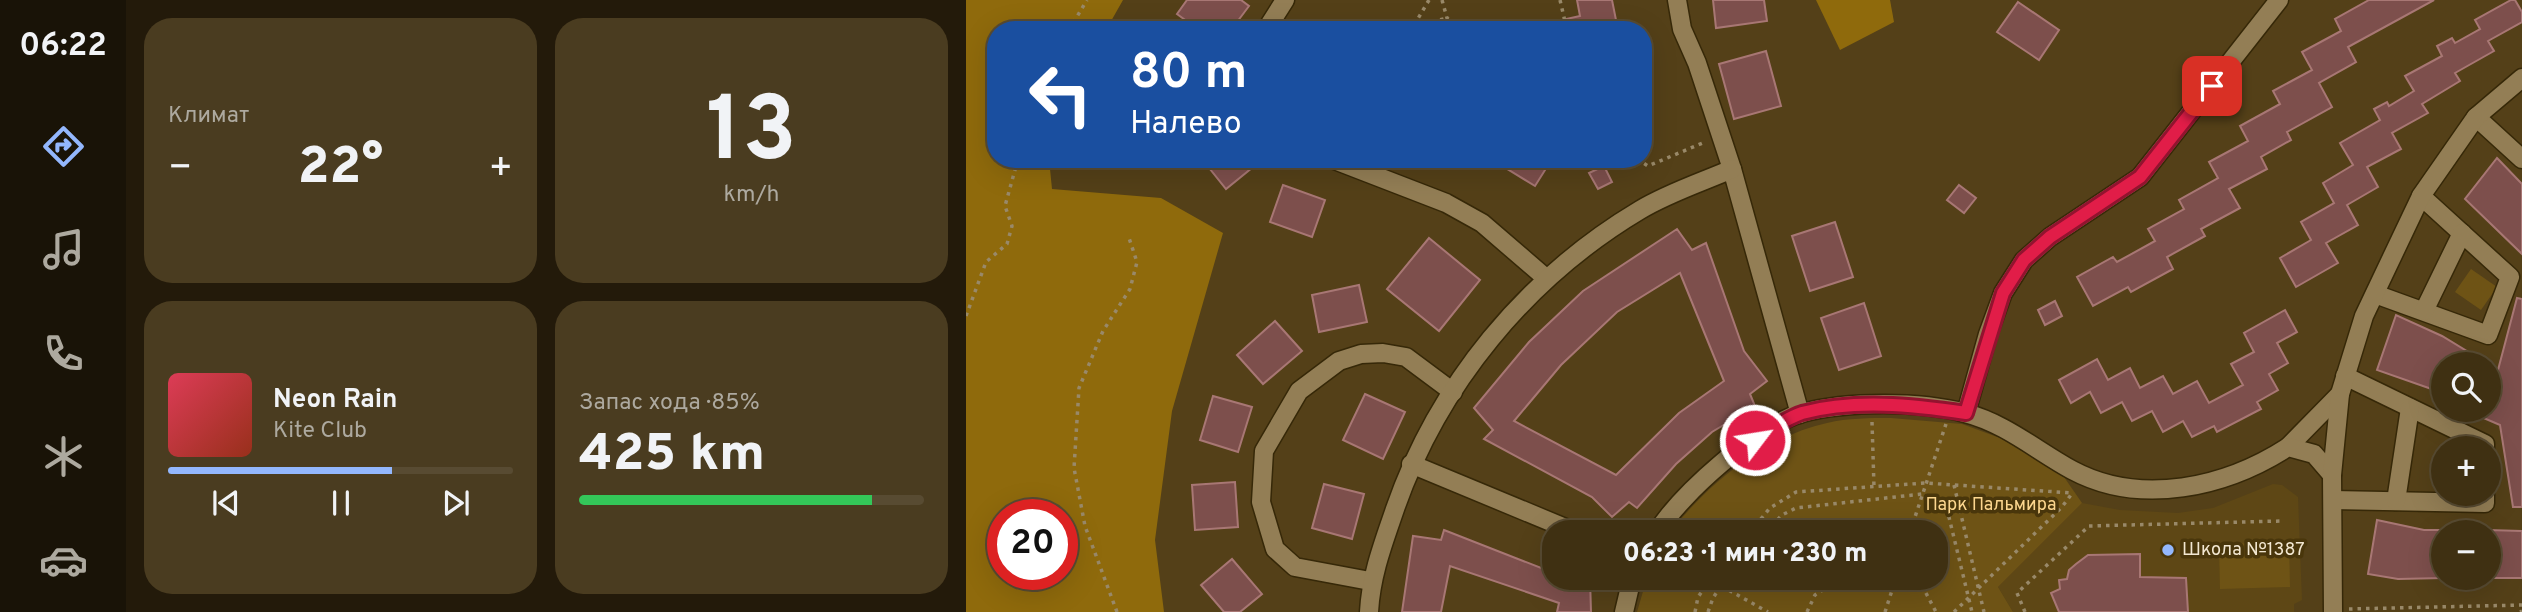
<!DOCTYPE html>
<html lang="ru">
<head>
<meta charset="utf-8">
<style>
	body { margin:0; font-family:Overpass,sans-serif; background:#4a3c20; color:#f1f3f6; height:100vh; display:flex; flex-direction:column; font-size:26px; white-space:nowrap }
	* { box-sizing:border-box; margin:0 }
	p { font-size:23px; color:#ada99f }
	.icon { flex:none; width:38px; height:38px; fill:none; stroke:currentColor; stroke-width:2; stroke-linecap:round; stroke-linejoin:round }
	.map { position:relative; flex:1; overflow:hidden }
	.drawer { display:flex; flex-direction:column; gap:18px; padding:18px; background:#231a0a; width:840px }
	.drawer>* { flex:none }
	.guide { position:absolute; left:21px; top:21px; width:665px; height:147px; border-radius:28px; box-shadow:0 7px 28px #0002,0 0 0 2px #584b32; background:#1a4fa0; color:#fff; overflow:hidden }
	.controls { position:absolute; left:1465px; top:352px; display:grid; gap:14px }
	.controls a { display:grid; place-items:center; width:70px; height:70px; border-radius:50%; background:#3f3012; box-shadow:0 7px 28px #0002,0 0 0 2px #584b32; font-size:35px }
	.speed { position:absolute; left:21px; top:499px; display:flex; gap:14px; font-size:35px; font-weight:700; text-align:center }
	.speed>* { display:grid; place-content:center; width:91px; height:91px; border-radius:50%; background:#3f3012; box-shadow:0 7px 28px #0002,0 0 0 2px #584b32; line-height:1 }
	.speed .limit { border:10px solid #d22; background:#fff; color:#111 }
	.pin { position:absolute; display:grid; place-items:center; width:60px; height:60px; color:#fff; margin:-30px; border-radius:14px; box-shadow:0 4px 10px #0006 }
	.me { position:absolute; width:77px; margin:-38px; rotate:59deg; stroke-linejoin:round; filter:drop-shadow(0 0 5px #0008) }
	.turn { display:flex; align-items:center; gap:24px; height:147px; padding:0 28px; font-size:32px }
	.turn .icon { width:91px; height:91px; stroke-width:2.5 }
	.turn b { display:block; font-size:49px; line-height:60px }
	.big { font-size:52px; font-weight:800; line-height:1.1 }
	.drawer .card { flex:1; display:flex; flex-direction:column; justify-content:center; gap:10px; min-width:0; padding:0 24px; border-radius:28px; background:#4a3c20 }
	.drawer .dial { align-items:center; gap:0 }
	.dial b { font-size:91px; line-height:1 }
	.song { display:flex; align-items:center; gap:21px }
	.cover { width:84px; height:84px; border-radius:10px; background:linear-gradient(135deg,hsl(350 70% 55%),hsl(10 70% 35%)) }
	.played { height:7px; border-radius:4px; background:linear-gradient(90deg,#93b7fd 65%,#584b32 65%) }
	.keys { display:flex; justify-content:space-around; direction:ltr }
	.heat { display:flex; justify-content:space-between; align-items:center; font-size:38px; direction:ltr }
	.charge { height:10px; border-radius:5px; background:linear-gradient(90deg,#34c759 85%,#584b32 0) }
	.drawer .tiles { flex:1; display:grid; gap:18px; grid-template-columns:repeat(2,1fr) }
	.trip { position:absolute; left:576px; top:520px; width:406px; height:70px; border-radius:28px; background:#3f3012; box-shadow:0 7px 28px #0002,0 0 0 2px #584b32; font-weight:800; line-height:70px; text-align:center }
	main { display:flex; flex:1; min-height:0 }
	.tabs { display:flex; flex-direction:column; width:126px; justify-content:space-around; align-items:center; background:#191307; color:#ada99f }
	.tabs .icon { width:49px; height:49px }
	.tabs .active { color:#93b7fd }
	.tabs b { font-size:32px; color:#f1f3f6 }
	.map>svg:first-child { display:block }
	.built { fill:#5e4715 }
	.green { fill:#6e5315 }
	.forest { fill:#8f6a0c; fill-rule:evenodd }
	.building { fill:#7d4f4c; stroke:#a87774; stroke-width:2; fill-rule:evenodd }
	.lines { fill:none; stroke-linecap:round; stroke-linejoin:round }
	.minor-casing { stroke:#362808; stroke-width:21 }
	.path { stroke:#998969; stroke-width:3.5; stroke-dasharray:3.5 5; stroke-linecap:butt }
	.minor { stroke:#937e55; stroke-width:18 }
	.route-casing { stroke:#92132f; stroke-width:18 }
	.route { stroke:#e11d48; stroke-width:12 }
	.poi-dot { fill:#93b7fd; stroke:#49360b; stroke-width:2.5 }
	.labels { text-anchor:middle; dominant-baseline:central; stroke-width:7; stroke-linejoin:round; paint-order:stroke }
	.park-label { font-size:18px; fill:#fcd68e; stroke:#49360b }
	.poi-label { font-size:18px; fill:#f2e7d1; stroke:#49360b; text-anchor:start }
</style>
</head>
<body>
<main>
<nav class="tabs">
<b>06:22</b>
<svg class="icon active" aria-label="directions" viewBox="0 0 24 24"><path d="M12 3l9 9-9 9-9-9zM9 14v-3h6M13 9l2 2-2 2"/></svg>
<svg class="icon" aria-label="music" viewBox="0 0 24 24"><path d="M9 18V5l10-2v13"/><circle cx="6" cy="18" r="3"/><circle cx="16" cy="16" r="3"/></svg>
<svg class="icon" aria-label="phone" viewBox="0 0 24 24"><path d="M5 4h4l2 5-3 2q2 4 5 5l2-3 5 2v4C11 20 4 13 5 4z"/></svg>
<svg class="icon" aria-label="climate" viewBox="0 0 24 24"><path d="M12 3v18M4 7l16 10M4 17L20 7"/></svg>
<svg class="icon" aria-label="car" viewBox="0 0 24 24"><path d="M5 17H2v-5l4-1 3-4h7l3 4 3 1v5h-3M9 17h6M6 11h13"/><circle cx="7" cy="17" r="2"/><circle cx="17" cy="17" r="2"/></svg>
</nav>
<section class="drawer">
<div class="tiles">
<div class="card"><p>Климат</p>
<div class="heat"><a>−</a><b class="big">22°</b><a>+</a></div>
</div>
<div class="card dial"><b>13</b><p>km/h</p></div>
<div class="card">
<div class="song"><i class="cover"></i><div><b>Neon Rain</b><p>Kite Club</p></div></div>
<div class="played"></div>
<div class="keys"><svg class="icon" aria-label="previous" viewBox="0 0 24 24"><path d="M18 5L8 12l10 7zM5 5v14"/></svg><svg class="icon" aria-label="pause" viewBox="0 0 24 24"><path d="M8 5v14M16 5v14"/></svg><svg class="icon" aria-label="next" viewBox="0 0 24 24"><path d="M6 5l10 7-10 7zM19 5v14"/></svg></div>
</div>
<div class="card"><p>Запас хода · 85%</p><b class="big">425 km</b><div class="charge"></div></div>
</div>
</section>
<div class="map">
<svg width="1556" height="612" viewBox="0 0 1556 612">
	<rect width="100%" height="100%" fill="#544018"/>
	<path class="built" d="M1307,484L1316,485L1332,497L1336,600L1328,604V612H1047L1032,587L1116,503L1154,510L1212,513L1247,508Z"/>
	<g class="green">
		<path d="M1505,269L1531,287L1515,310L1489,292Z"/>
		<path d="M925,418L996,424L1034,438L1098,477L1116,503L1032,587L1047,612H671L681,578H970V532H704C743,483 798,437 861,423C882,418 904,418 925,418Z"/>
		<path d="M1323,542L1324,587L1254,589L1253,544Z"/>
	</g>
	<g class="forest">
		<path d="M0,0H157L140,30H30V159H83L86,189L195,198L257,233L206,411L189,540L198,612H0ZM37,514H96V574H37Z"/>
		<path d="M850,0H924L928,22L874,50Z"/>
	</g>
	<g class="building">
		<path d="M221,0H275L283,6L265,30H233L211,14Z"/>
		<path d="M611,0H646L652,30H582V23L614,16Z"/>
		<path d="M747,0H798L801,21L750,28Z"/>
		<path d="M1403,0H1468L1382,47L1390,62L1353,83L1366,107L1321,132L1325,140L1295,157L1301,169L1263,189L1274,208L1235,229L1239,236L1201,257L1207,269L1165,292L1162,287L1127,306L1111,277L1147,257L1151,262L1189,241L1182,229L1218,209L1213,200L1252,178L1243,162L1282,141L1274,126L1314,104L1307,91L1346,70L1336,52L1375,31L1369,19Z"/>
		<path d="M1545,0H1549L1556,12V22L1522,41L1528,51L1489,73L1494,81L1456,104L1462,113L1426,133L1435,149L1401,167L1412,187L1381,205L1392,225L1360,243L1372,263L1330,287L1314,258L1345,240L1335,222L1368,203L1357,183L1387,165L1374,143L1414,120L1408,109L1421,102L1423,106L1448,91L1439,76L1476,56L1471,46L1486,38L1489,43L1514,29L1509,20Z"/>
		<path d="M1052,2L1093,30L1073,60L1031,32Z"/>
		<path d="M800,51L815,106L768,119L753,64Z"/>
		<path d="M1531,158L1556,184V254L1499,199Z"/>
		<path d="M236,159H297L260,189Z"/>
		<path d="M525,159H586L569,186Z"/>
		<path d="M638,166L646,182L632,189L623,173Z"/>
		<path d="M317,185L359,200L346,237L304,222Z"/>
		<path d="M993,185L1010,198L998,213L981,200Z"/>
		<path d="M869,222L887,277L844,291L826,236Z"/>
		<path d="M711,229L726,250L740,243L778,351L801,381L784,394L789,406L746,432L710,464L671,508L663,502L646,517L626,497L518,439L527,430L508,408L563,342L617,291ZM714,273L758,381L713,413L650,475L548,421L595,365L651,312Z"/>
		<path d="M463,238L514,280L473,331L421,289Z"/>
		<path d="M393,285L401,322L353,332L346,295Z"/>
		<path d="M1551,298L1556,299V507H1547L1534,425L1499,410H1523L1522,364H1477V393L1411,370L1430,315L1476,336L1532,370Z"/>
		<path d="M1089,301L1096,316L1079,325L1072,310Z"/>
		<path d="M898,303L915,356L873,370L855,318Z"/>
		<path d="M1319,310L1331,332L1311,343L1322,363L1303,374L1312,390L1291,402L1295,409L1251,432L1248,426L1226,437L1217,421L1197,432L1186,411L1166,421L1156,402L1135,413L1124,392L1105,403L1093,380L1131,359L1142,380L1164,368L1174,388L1197,376L1207,394L1231,381L1243,403L1277,385L1265,364L1288,352L1278,333Z"/>
		<path d="M309,321L336,351L297,384L271,355Z"/>
		<path d="M399,394L439,412L417,459L377,440Z"/>
		<path d="M247,396L286,407L272,452L234,440Z"/>
		<path d="M269,482L272,527L229,530L226,485Z"/>
		<path d="M358,484L398,494L386,539L346,528Z"/>
		<path d="M1411,520L1458,530H1477V578L1432,579L1402,574Z"/>
		<path d="M478,530L588,573V578H624L625,612H591L593,603L484,566L475,612H436L447,536L475,540Z"/>
		<path d="M1522,530L1556,531V578H1522Z"/>
		<path d="M1174,554V577L1220,578L1222,612H1093L1085,593L1094,589L1093,580L1101,579L1103,570L1110,564L1122,555Z"/>
		<path d="M266,559L296,594L274,612H258L235,585Z"/>
	</g>
	<g class="lines">
		<g class="minor-casing">
			<g id="minor">
				<path d="M711,0L716,29L731,63L766,169L834,414"/>
				<path d="M300,30L319,0"/>
				<path d="M1510,117L1556,159"/>
				<path d="M366,159L480,203L516,223L581,279"/>
				<path d="M1409,294L1522,335L1544,277L1455,196"/>
				<path d="M1458,311L1496,233"/>
				<path d="M1379,376L1519,444V448"/>
				<path d="M1000,413L1022,334L1037,293L1058,260L1084,237L1174,177L1313,0"/>
				<path d="M1322,447L1374,394"/>
				<path d="M445,464L609,532"/>
				<path d="M1367,500L1519,503V494"/>
				<path d="M1430,501L1444,408"/>
				<path d="M691,532C716,493 791,426 836,413C881,401 954,401 999,413C1039,423 1071,451 1106,470C1175,507 1260,487 1322,447L1348,454L1366,475"/>
				<path d="M404,581L329,567L309,549L295,502L298,451L333,391L373,361L395,354L417,353L440,357L487,392"/>
				<path d="M403,612C405,575 417,544 429,509C472,385 560,278 674,210C702,193 736,182 766,169"/>
				<path d="M658,612L666,578"/>
				<path d="M1367,612L1366,475L1374,394L1398,316L1455,196L1510,117L1556,78"/>
			</g>
		</g>
		<g class="path">
			<path d="M463,0L447,27L481,18"/>
			<path d="M476,0L481,18L497,30"/>
			<path d="M594,0L601,30"/>
			<path d="M103,30L121,0"/>
			<path d="M521,30H532"/>
			<path d="M671,159L682,166L739,142"/>
			<path d="M0,316L20,262L41,244L46,226L39,206L52,159"/>
			<path d="M906,422L908,487"/>
			<path d="M988,485L1018,612"/>
			<path d="M784,532L804,508L830,492L959,483L1106,493"/>
			<path d="M800,532L816,515L830,508L956,494L976,501L981,509L1006,612"/>
			<path d="M944,532L980,424"/>
			<path d="M741,578L802,612"/>
			<path d="M952,578L970,612"/>
			<path d="M1383,609L1556,605"/>
			<path d="M151,612L119,526L108,468L113,388L137,331L164,289L171,262L163,238"/>
			<path d="M729,612L732,597L745,579"/>
			<path d="M742,612L747,598L760,578"/>
			<path d="M841,612L849,595L863,586L928,584"/>
			<path d="M919,612L930,578"/>
			<path d="M988,612L1096,507L1107,492"/>
			<path d="M1059,612L1051,593L1123,526L1315,521"/>
			<path d="M1554,612L1556,611"/>
		</g>
		<use href="#minor" class="minor"/>
	</g>
	<g class="lines">
		<g class="route-casing">
			<path id="route" d="M789,440C803,431 820,418 836,413C889,399 947,405 1000,413L1037,293L1058,260L1084,237L1174,177L1246,86"/>
		</g>
		<use href="#route" class="route"/>
	</g>
	<circle class="poi-dot" cx="1202" cy="550" r="7"/>
	<g class="labels">
		<g class="park-label">
			<text x="1025" y="505">Парк Пальмира</text>
		</g>
		<g class="poi-label">
			<text x="1216" y="550">Школа №1387</text>
		</g>
	</g>
</svg>
<div class="controls">
<a><svg class="icon" aria-label="search" viewBox="0 0 24 24"><circle cx="10" cy="10" r="6"/><path d="M15 15l6 6"/></svg></a>
<a>+</a>
<a>−</a>
</div>
<div class="speed"><div class="limit">20</div></div>
<div class="pin" style="left:1246px;top:86px;background:#d93025"><svg class="icon" aria-label="arrive" viewBox="0 0 24 24"><path d="M6 21V4h12l-3 4 3 4H6"/></svg></div>
<svg class="me" style="left:789px;top:440px" viewBox="-20 -20 40 40"><circle r="17" fill="#e11d48" stroke="#fff" stroke-width="3"/><path d="M0-11L8 9 0 5-8 9z" fill="#fff"/></svg>
<div class="trip">06:23 · 1 мин · 230 m</div>
<div class="guide">
<div class="turn"><svg class="icon" aria-label="left" viewBox="0 0 24 24"><path d="M17 20v-9H6M10 6l-5 5 5 5"/></svg><div><b>80 m</b>Налево</div></div>
</div>
</div>
</main>
</body>
</html>
